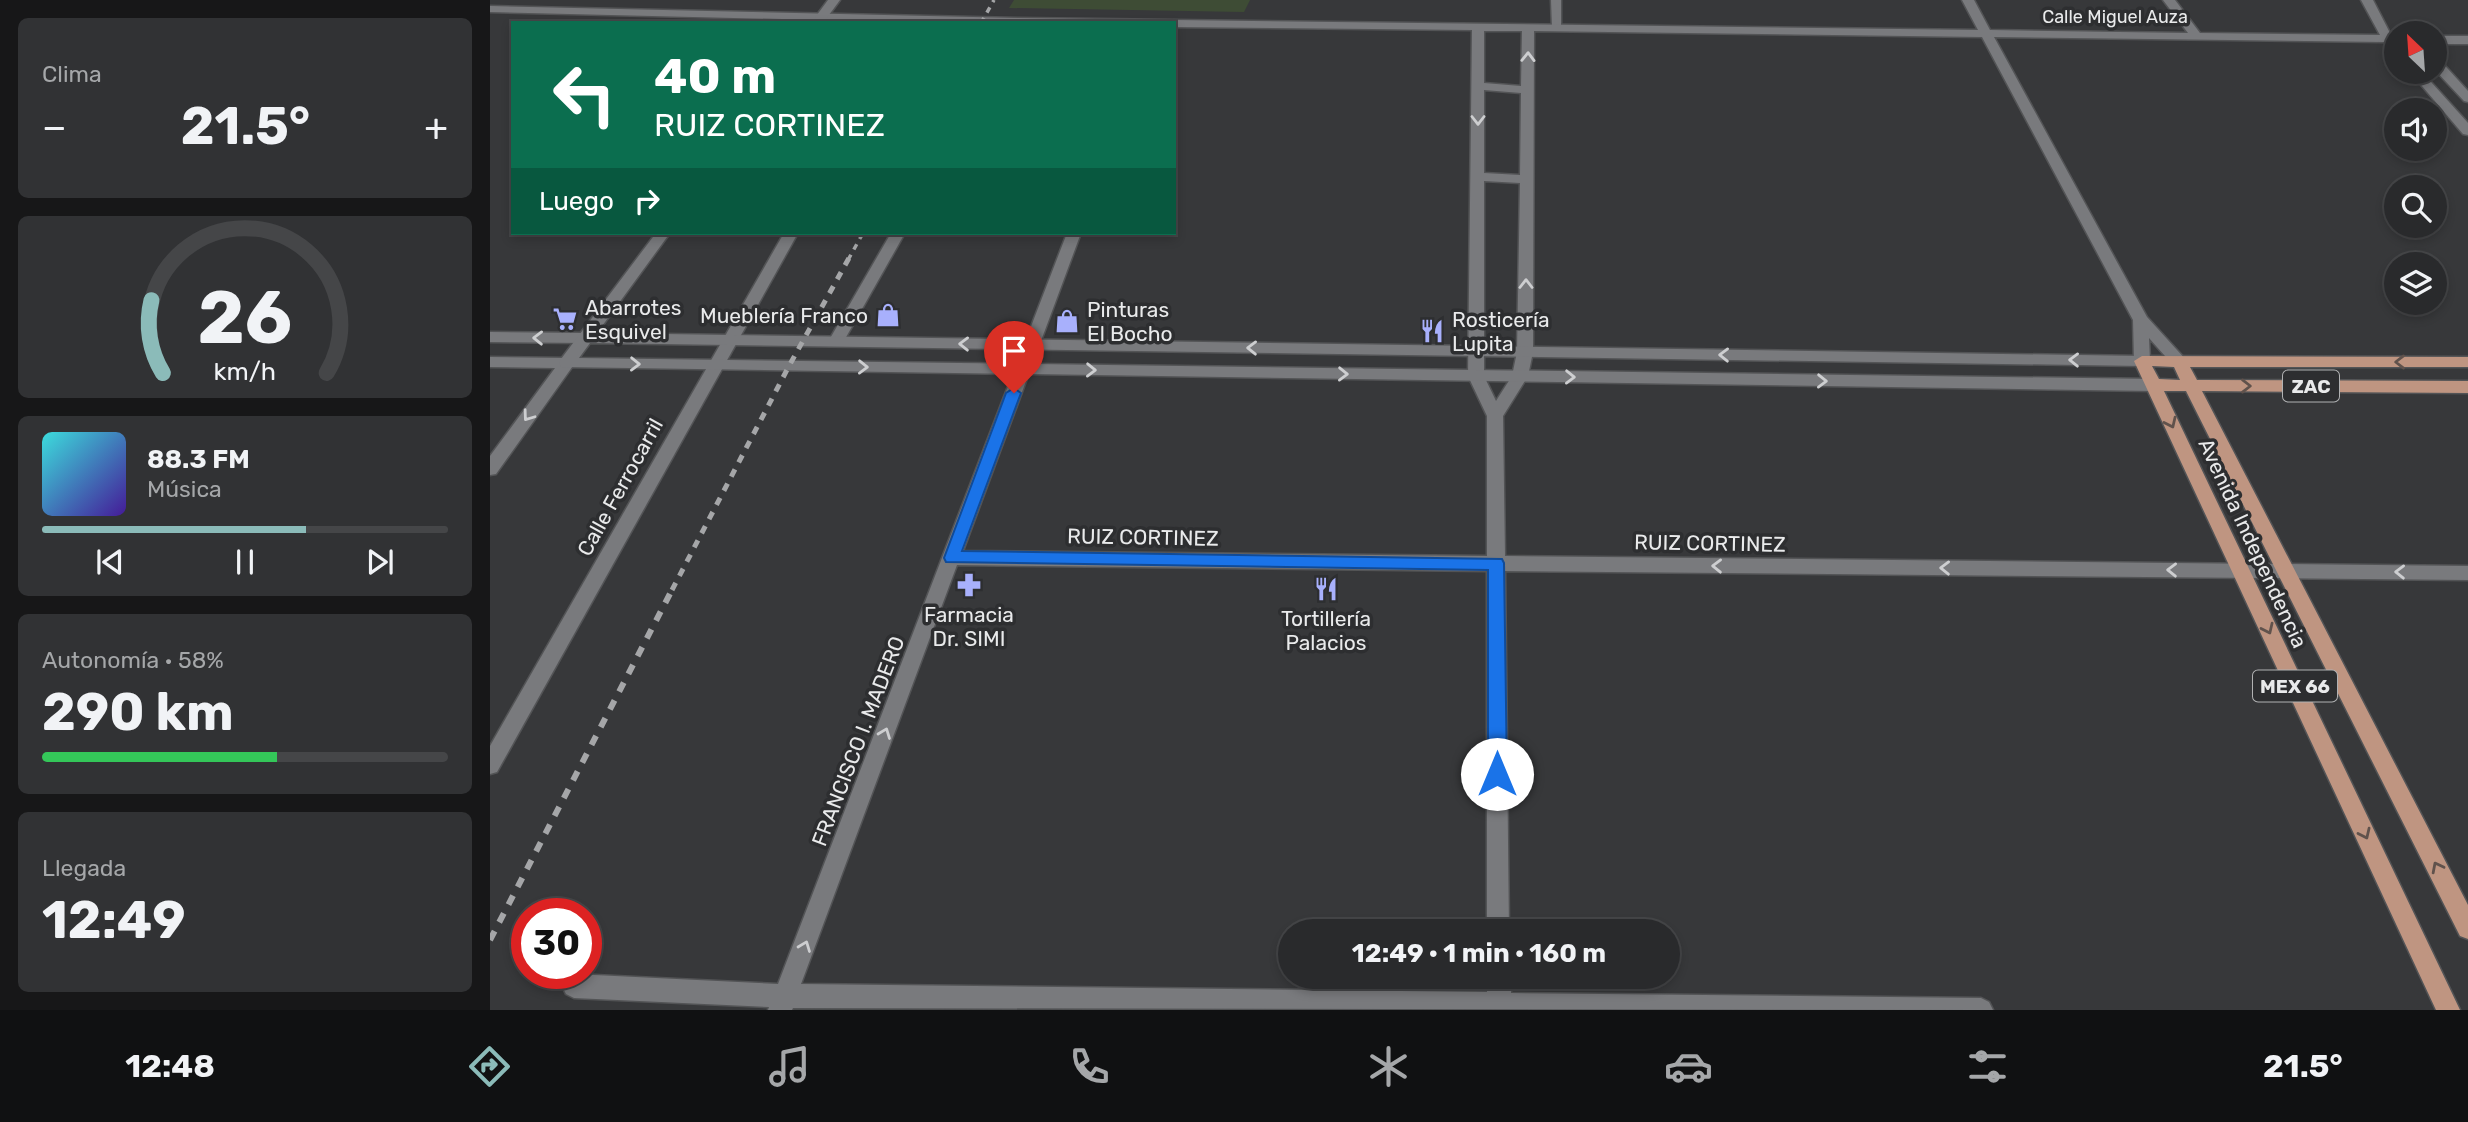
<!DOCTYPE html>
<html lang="es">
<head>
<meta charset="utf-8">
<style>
	body { margin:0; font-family:Rubik,sans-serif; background:#313234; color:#f1f3f6; height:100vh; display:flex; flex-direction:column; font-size:26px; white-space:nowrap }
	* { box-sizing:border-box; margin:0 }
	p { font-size:23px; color:#a5a7a9 }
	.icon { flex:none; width:38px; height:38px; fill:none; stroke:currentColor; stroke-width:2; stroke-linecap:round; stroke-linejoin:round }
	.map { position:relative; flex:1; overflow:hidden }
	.side { display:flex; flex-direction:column; gap:18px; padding:18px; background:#171718; width:490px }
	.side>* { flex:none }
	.hud { position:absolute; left:21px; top:21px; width:665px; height:214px; border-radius:0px; box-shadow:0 4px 10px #0003,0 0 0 2px #454648; background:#0b6e4f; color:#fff; overflow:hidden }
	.needle { width:46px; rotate:335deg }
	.tools { position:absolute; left:1894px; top:21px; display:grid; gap:14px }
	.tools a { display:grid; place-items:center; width:63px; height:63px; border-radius:50%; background:#292a2c; box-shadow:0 4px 10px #0003,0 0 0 2px #454648; font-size:35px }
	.speed { position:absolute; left:21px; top:898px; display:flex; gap:14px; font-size:35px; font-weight:700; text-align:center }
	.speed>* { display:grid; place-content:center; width:91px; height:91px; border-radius:50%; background:#292a2c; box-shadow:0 4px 10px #0003,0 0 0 2px #454648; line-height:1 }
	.speed .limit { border:10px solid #d22; background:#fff; color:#111 }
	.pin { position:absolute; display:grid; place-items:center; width:60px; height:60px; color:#fff; margin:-72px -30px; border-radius:50% 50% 50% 0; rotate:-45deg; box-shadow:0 0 7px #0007 }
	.pin .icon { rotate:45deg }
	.me { position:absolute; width:77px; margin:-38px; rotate:0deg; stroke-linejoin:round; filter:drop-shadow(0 0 5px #0008) }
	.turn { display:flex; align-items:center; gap:24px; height:147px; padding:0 28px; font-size:32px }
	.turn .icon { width:91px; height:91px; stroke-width:2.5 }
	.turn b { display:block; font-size:49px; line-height:60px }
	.then { display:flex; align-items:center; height:66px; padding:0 28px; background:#0003; gap:14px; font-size:26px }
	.big { font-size:52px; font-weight:700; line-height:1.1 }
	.side .tile { flex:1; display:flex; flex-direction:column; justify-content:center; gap:10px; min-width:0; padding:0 24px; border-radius:10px; background:#313234 }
	.side .dial { align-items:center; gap:0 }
	.dial svg { height:182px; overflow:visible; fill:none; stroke:#454648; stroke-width:7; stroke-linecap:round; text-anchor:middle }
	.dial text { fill:#f1f3f6; stroke:none }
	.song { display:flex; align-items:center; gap:21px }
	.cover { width:84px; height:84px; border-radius:10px; background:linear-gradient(135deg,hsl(180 70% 55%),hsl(260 70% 35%)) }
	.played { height:7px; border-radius:4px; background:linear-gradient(90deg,#8bbbb9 65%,#454648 65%) }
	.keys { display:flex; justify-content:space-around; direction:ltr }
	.heat { display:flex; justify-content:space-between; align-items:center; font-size:38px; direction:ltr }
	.charge { height:10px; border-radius:5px; background:linear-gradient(90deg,#34c759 58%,#454648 0) }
	.trip { position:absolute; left:788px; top:919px; width:402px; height:70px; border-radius:35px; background:#292a2c; box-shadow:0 4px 10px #0003,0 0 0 2px #454648; font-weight:700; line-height:70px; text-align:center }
	.dock { display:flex; height:112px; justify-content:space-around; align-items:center; background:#101112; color:#a5a7a9 }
	.dock .icon { width:49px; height:49px }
	.dock .current { color:#8bbbb9 }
	.dock b { font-size:32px; color:#f1f3f6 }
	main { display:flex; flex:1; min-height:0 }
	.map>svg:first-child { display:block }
	.green { fill:#3e4c35 }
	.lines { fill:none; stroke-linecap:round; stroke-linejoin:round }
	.lane-casing { stroke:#535456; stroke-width:3 }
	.street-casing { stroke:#535456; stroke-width:3 }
	.secondary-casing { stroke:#535456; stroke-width:3 }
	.primary-casing { stroke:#535456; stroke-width:3 }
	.lane { fill:#797a7d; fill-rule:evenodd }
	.street { fill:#797a7d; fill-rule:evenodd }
	.secondary { fill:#797a7d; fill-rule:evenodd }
	.primary { fill:#bf9581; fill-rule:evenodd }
	.rail-far2 { stroke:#a5a6a8; stroke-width:3.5; stroke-dasharray:6 6; stroke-linecap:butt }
	.rail-far1 { stroke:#a5a6a8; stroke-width:5; stroke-dasharray:8 8; stroke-linecap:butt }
	.rail { stroke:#a5a6a8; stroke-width:6; stroke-dasharray:10 10; stroke-linecap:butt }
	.oneway { stroke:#cdced0 }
	.oneway2 { stroke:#60524c }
	.route { fill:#1a73e8; stroke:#114b97; stroke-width:2 }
	.labels { text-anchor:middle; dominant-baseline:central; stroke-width:7; stroke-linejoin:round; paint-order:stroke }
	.far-street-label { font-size:18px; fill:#e9eaeb; stroke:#2d2e30 }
	.shield { fill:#2d2e30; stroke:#b1b2b3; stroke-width:2 }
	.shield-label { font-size:19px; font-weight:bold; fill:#e9eaeb }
	.poi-label { font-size:21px; fill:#e9eaeb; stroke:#2d2e30; text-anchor:start }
	.street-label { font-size:21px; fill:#e9eaeb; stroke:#2d2e30 }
</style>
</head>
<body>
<main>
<section class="side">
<div class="tile"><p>Clima</p>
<div class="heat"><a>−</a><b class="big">21.5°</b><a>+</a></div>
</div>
<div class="tile dial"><svg viewBox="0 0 100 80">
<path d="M14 69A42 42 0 1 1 86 69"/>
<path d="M14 69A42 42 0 0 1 9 37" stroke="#8bbbb9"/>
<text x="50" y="56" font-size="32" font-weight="700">26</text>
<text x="50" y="72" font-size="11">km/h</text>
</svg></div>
<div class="tile">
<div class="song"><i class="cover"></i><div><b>88.3 FM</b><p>Música</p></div></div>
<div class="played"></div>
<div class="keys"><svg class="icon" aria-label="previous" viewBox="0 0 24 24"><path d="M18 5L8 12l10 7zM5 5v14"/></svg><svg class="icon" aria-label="pause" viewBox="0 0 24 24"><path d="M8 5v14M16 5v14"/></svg><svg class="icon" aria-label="next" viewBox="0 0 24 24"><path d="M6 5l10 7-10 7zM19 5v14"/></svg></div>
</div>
<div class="tile"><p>Autonomía · 58%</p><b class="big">290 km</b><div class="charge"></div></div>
<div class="tile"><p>Llegada</p><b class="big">12:49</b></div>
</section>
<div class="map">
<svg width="1978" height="1010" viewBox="0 0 1978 1010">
	<rect width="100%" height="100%" fill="#37383a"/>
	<path class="green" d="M524,0H760L754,12L519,8Z"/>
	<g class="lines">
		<g class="lane-casing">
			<path id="lane" d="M1061,0H1071V29L1062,27Z"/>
		</g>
		<g class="street-casing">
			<g id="street">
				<path d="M1472,0H1484L1500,30L1698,33L1673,0H1685L1710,33L1890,35L1871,0H1883L1901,35H1906V50H1899L1894,42L1504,37L1657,317L1697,361L1695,365H1683L1659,338L1660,361L1652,366L1644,361L1643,320L1492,37L1044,31L1043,352L1038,376L1013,416L1015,556L1978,566V580L1015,571L1019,931H997V571L467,565L311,984L997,992V976H1021V993L1491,998L1499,1002L1503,1010L303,1008L302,1010H278L279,1007L84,998L76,994L72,986L76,978L84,974L288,984L577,233H591L473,551L997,556V416L978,376L982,30L684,27V23H453L0,12V6L529,18L1488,30ZM994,31H1032L1031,86L994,83ZM994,90L1031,93L1030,175L994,173ZM994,181L1030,183L1027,352L1022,376L1006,401L994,376Z"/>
				<rect x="1944" y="36" width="34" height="8"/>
				<path d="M1944,57L1948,58L1978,91V102L1974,101L1944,69Z"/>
				<path d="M1920,72H1932L1978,123V135L1973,134Z"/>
				<path d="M294,233H308L7,772L0,774V746Z"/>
				<path d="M401,233H415L351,346H341L338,342Z"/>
				<path d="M0,332L95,333L103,338L95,343L0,342Z"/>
				<path d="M0,357L77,358L85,363L6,474L0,475V456L65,368L0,367Z"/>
			</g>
		</g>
		<g class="secondary-casing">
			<g id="secondary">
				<path d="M338,0H350L333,23H321Z"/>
				<path d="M166,233H180L107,333L1652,356L1660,361L1652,366L100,343L89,358L1664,379L1672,385L1664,391L71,367L69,363L71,359Z"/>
			</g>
		</g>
		<g class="primary-casing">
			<path id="primary" d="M1652,356L1978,357V367H1700L1707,380L1978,381V393L1712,391L1978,905V939L1970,936L1696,391H1674L1970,1010H1946L1644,361ZM1662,366L1684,367L1690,380L1669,379Z"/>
		</g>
		<use href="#lane" class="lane"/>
		<use href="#street" class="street"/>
		<use href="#secondary" class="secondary"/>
		<use href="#primary" class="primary"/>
		<g class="rail-far2">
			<path d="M491,23L504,0"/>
			<path d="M358,260L373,233"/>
		</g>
		<path class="rail-far1" d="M182,590L299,366L359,258"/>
		<path class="rail" d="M0,940L183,588"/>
	</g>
	<defs><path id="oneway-chevron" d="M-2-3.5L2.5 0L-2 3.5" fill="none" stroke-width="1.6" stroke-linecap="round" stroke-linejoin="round" transform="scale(1.75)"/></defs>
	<g class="oneway">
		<use href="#oneway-chevron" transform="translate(1038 57) rotate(-89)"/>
		<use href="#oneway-chevron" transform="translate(988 120) rotate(90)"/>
		<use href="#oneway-chevron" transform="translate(1036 284) rotate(-90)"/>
		<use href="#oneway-chevron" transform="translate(48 338) rotate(-179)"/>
		<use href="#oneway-chevron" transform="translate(474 344) rotate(-179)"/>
		<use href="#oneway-chevron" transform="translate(762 348) rotate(-179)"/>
		<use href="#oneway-chevron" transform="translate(1234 355) rotate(-179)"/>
		<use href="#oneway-chevron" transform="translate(1584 360) rotate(-179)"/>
		<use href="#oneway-chevron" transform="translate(145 364) rotate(1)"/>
		<use href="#oneway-chevron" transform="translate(373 367) rotate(1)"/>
		<use href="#oneway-chevron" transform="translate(601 370) rotate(1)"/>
		<use href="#oneway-chevron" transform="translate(853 374) rotate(1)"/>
		<use href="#oneway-chevron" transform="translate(1080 377) rotate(1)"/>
		<use href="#oneway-chevron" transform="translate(1332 381) rotate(1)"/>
		<use href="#oneway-chevron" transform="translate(38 416) rotate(126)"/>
		<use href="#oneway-chevron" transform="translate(1227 566) rotate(-179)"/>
		<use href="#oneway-chevron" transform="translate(1455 568) rotate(-179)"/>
		<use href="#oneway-chevron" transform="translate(1682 570) rotate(-179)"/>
		<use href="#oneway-chevron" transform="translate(1910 572) rotate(-179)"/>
		<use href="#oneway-chevron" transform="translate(395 733) rotate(-69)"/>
		<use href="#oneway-chevron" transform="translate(315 946) rotate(-69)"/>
	</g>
	<g class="oneway2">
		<use href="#oneway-chevron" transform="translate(1910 362) rotate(-180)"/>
		<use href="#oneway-chevron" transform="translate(1756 386)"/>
		<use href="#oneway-chevron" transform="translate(1681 423) rotate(65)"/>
		<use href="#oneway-chevron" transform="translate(1778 629) rotate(65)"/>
		<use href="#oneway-chevron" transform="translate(1875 834) rotate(65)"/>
		<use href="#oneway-chevron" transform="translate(1947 867) rotate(-117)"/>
	</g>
	<path class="route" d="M524,388L531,393L472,551L1012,559L1014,563L1017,774L1014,780L1007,782L1001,780L998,774V570L456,562L454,558L516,393Z"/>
	<defs>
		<g id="shop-bare" transform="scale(1.89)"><path d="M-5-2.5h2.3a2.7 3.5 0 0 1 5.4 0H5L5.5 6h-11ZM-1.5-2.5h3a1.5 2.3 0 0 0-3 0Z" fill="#a8b0fc" stroke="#2d2e30" stroke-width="2.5" paint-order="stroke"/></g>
		<g id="supermarket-bare" transform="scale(1.89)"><path d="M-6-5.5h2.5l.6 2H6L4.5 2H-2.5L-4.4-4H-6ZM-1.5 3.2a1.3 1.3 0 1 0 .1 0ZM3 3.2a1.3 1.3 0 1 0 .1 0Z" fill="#a8b0fc" stroke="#2d2e30" stroke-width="2.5" paint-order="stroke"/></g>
		<g id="restaurant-bare" transform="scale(1.89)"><path d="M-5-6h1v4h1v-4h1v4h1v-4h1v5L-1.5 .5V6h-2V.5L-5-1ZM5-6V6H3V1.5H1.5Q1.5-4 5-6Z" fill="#a8b0fc" stroke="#2d2e30" stroke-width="2.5" paint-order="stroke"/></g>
		<g id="pharmacy-bare" transform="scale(1.89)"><path d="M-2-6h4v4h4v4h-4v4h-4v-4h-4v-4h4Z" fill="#a8b0fc" stroke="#2d2e30" stroke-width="2.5" paint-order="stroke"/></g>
	</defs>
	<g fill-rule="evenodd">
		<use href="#shop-bare" x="398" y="315"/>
		<use href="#supermarket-bare" x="75" y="319"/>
		<use href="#shop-bare" x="577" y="321"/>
		<use href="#restaurant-bare" x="942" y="331"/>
		<use href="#pharmacy-bare" x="479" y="585"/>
		<use href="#restaurant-bare" x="836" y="589"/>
	</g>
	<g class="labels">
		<g class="far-street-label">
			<text x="1625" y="17">Calle Miguel Auza</text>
		</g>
		<g class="shield">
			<rect x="1793" y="370.5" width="56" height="31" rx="5"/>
			<rect x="1763" y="670.5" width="84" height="31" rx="5"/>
		</g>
		<g class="shield-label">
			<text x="1821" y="386">ZAC</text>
			<text x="1805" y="686">MEX 66</text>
		</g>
		<g class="poi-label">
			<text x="95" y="307">Abarrotes<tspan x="95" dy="24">Esquivel</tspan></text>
			<text x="597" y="309">Pinturas<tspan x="597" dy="24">El Bocho</tspan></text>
			<text x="378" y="315" text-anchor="end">Mueblería Franco</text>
			<text x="962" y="319">Rosticería<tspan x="962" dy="24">Lupita</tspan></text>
			<text x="479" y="614" text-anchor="middle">Farmacia<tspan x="479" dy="24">Dr. SIMI</tspan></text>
			<text x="836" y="618" text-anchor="middle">Tortillería<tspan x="836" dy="24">Palacios</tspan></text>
		</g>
		<g class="street-label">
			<text transform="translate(130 487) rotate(-61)">Calle Ferrocarril</text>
			<text transform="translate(653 537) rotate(1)">RUIZ CORTINEZ</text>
			<text transform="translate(1220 543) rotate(1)">RUIZ CORTINEZ</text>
			<text transform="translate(1763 543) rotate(65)">Avenida Independencia</text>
			<text transform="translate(368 741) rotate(-69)">FRANCISCO I. MADERO</text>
		</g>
	</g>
</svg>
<div class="tools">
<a><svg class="needle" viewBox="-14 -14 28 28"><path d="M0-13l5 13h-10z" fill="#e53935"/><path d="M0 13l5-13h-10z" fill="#a5a7a9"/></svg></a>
<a><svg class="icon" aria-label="sound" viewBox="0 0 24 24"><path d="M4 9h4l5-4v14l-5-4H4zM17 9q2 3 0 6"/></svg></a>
<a><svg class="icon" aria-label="search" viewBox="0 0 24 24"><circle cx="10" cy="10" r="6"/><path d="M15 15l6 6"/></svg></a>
<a><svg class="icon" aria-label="layers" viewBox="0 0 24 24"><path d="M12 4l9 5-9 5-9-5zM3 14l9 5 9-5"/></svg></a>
</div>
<div class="speed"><div class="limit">30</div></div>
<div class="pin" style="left:524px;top:393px;background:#d93025"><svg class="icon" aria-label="arrive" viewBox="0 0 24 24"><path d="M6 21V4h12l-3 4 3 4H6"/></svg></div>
<svg class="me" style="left:1007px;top:774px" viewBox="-20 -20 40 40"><circle r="19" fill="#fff"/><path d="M0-13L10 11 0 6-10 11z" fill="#1a73e8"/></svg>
<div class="trip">12:49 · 1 min · 160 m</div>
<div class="hud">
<div class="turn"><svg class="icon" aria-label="left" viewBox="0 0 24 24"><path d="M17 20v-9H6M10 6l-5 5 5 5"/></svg><div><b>40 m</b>RUIZ CORTINEZ</div></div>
<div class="then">Luego<svg class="icon" aria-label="right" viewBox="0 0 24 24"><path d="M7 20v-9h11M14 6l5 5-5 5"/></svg></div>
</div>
</div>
</main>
<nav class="dock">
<b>12:48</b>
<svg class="icon current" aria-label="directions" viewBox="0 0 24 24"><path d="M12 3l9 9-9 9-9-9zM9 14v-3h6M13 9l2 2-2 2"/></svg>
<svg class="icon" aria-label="music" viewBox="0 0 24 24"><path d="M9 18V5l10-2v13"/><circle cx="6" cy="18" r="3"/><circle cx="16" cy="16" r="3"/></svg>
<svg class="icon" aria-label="phone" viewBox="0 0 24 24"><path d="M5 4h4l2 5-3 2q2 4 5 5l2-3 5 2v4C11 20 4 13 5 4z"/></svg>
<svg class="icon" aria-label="climate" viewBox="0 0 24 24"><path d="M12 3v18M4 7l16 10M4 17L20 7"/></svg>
<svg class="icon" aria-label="car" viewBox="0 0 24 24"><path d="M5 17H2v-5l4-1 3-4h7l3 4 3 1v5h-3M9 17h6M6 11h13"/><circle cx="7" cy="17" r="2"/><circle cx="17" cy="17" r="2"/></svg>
<svg class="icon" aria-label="filters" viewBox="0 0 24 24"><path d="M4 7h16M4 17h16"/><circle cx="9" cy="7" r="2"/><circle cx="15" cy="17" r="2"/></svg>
<b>21.5°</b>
</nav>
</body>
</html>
